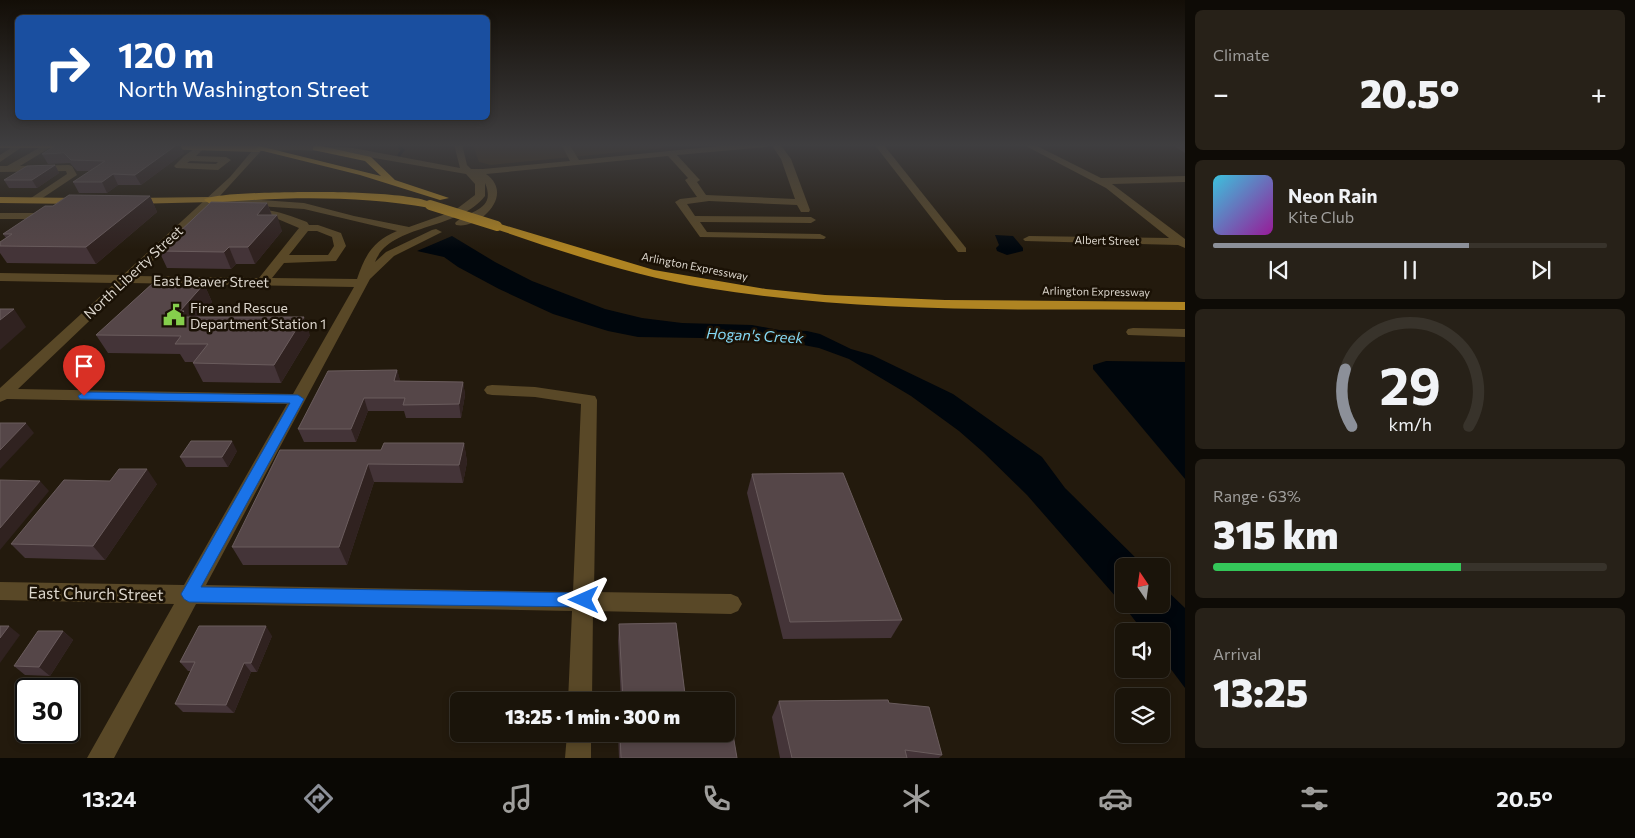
<!DOCTYPE html>
<html lang="en">
<head>
<meta charset="utf-8">
<style>
	body { margin:0; font-family:Commissioner,sans-serif; background:#272118; color:#f1f3f6; height:100vh; display:flex; flex-direction:column; font-size:19px; white-space:nowrap }
	* { box-sizing:border-box; margin:0 }
	p { font-size:16px; color:#9f9e9c }
	.icon { flex:none; width:28px; height:28px; fill:none; stroke:currentColor; stroke-width:2; stroke-linecap:round; stroke-linejoin:round }
	.map { position:relative; flex:1; overflow:hidden }
	.sheet { display:flex; flex-direction:column; gap:10px; padding:10px; background:#0e0b06; width:450px }
	.sheet>* { flex:none }
	.guide { position:absolute; left:15px; top:15px; width:475px; height:105px; border-radius:8px; box-shadow:0 2px 8px #0003,0 0 0 1px #38332b; background:#1a4fa0; color:#fff; overflow:hidden }
	.needle { width:32px; rotate:347deg }
	.tools { position:absolute; left:1115px; top:558px; display:grid; gap:10px }
	.tools a { display:grid; place-items:center; width:55px; height:55px; border-radius:8px; background:#1a140a; box-shadow:0 2px 8px #0003,0 0 0 1px #38332b; font-size:25px }
	.speed { position:absolute; left:15px; top:678px; display:flex; gap:10px; font-size:25px; font-weight:700; text-align:center }
	.speed>* { display:grid; place-content:center; width:65px; height:65px; border-radius:50%; background:#1a140a; box-shadow:0 2px 8px #0003,0 0 0 1px #38332b; line-height:1 }
	.speed .limit { border:2px solid #111; border-radius:8px; background:#fff; color:#111 }
	.pin { position:absolute; display:grid; place-items:center; width:42px; height:42px; color:#fff; margin:-51px -21px; border-radius:50% 50% 50% 0; rotate:-45deg; box-shadow:0 0 5px #0007 }
	.pin .icon { rotate:45deg }
	.me { position:absolute; width:55px; margin:-28px; rotate:270deg; stroke-linejoin:round; filter:drop-shadow(0 0 4px #0008) }
	.turn { display:flex; align-items:center; gap:18px; height:105px; padding:0 20px; font-size:22px }
	.turn .icon { width:65px; height:65px; stroke-width:2.5 }
	.turn b { display:block; font-size:35px; line-height:42px }
	.big { font-size:38px; font-weight:800; line-height:1.1 }
	.sheet .tile { flex:1; display:flex; flex-direction:column; justify-content:center; gap:8px; min-width:0; padding:0 18px; border-radius:8px; background:#272118 }
	.sheet .dial { align-items:center; gap:0 }
	.dial svg { height:130px; overflow:visible; fill:none; stroke:#38332b; stroke-width:7; stroke-linecap:round; text-anchor:middle }
	.dial text { fill:#f1f3f6; stroke:none }
	.song { display:flex; align-items:center; gap:15px }
	.cover { width:60px; height:60px; border-radius:8px; background:linear-gradient(135deg,hsl(190 70% 55%),hsl(300 70% 35%)) }
	.played { height:5px; border-radius:2px; background:linear-gradient(90deg,#8c9099 65%,#38332b 65%) }
	.keys { display:flex; justify-content:space-around; direction:ltr }
	.heat { display:flex; justify-content:space-between; align-items:center; font-size:28px; direction:ltr }
	.charge { height:8px; border-radius:4px; background:linear-gradient(90deg,#34c759 63%,#38332b 0) }
	.trip { position:absolute; left:450px; top:692px; width:285px; height:50px; border-radius:8px; background:#1a140a; box-shadow:0 2px 8px #0003,0 0 0 1px #38332b; font-weight:800; line-height:50px; text-align:center }
	.dock { display:flex; height:80px; justify-content:space-around; align-items:center; background:#0a0804; color:#9f9e9c }
	.dock .icon { width:35px; height:35px }
	.dock .active { color:#8c9099 }
	.dock b { font-size:22px; color:#f1f3f6 }
	main { display:flex; flex:1; min-height:0 }
	.map>svg:first-child { display:block }
	.green { fill:#37260d }
	.water { fill:#00060c }
	.lines { fill:none; stroke-linecap:round; stroke-linejoin:round }
	.stream { stroke:#00060c; stroke-width:3 }
	.minor { fill:#594827; fill-rule:evenodd }
	.major { fill:#977326; fill-rule:evenodd }
	.highway { fill:#af8422; fill-rule:evenodd }
	.highway-bridge { stroke:#af8422; stroke-width:10 }
	.wall { fill:#443438 }
	.shaded-wall { fill:#302220 }
	.building { fill:#554648; stroke:#6a5c5d }
	.route { fill:#1a73e8; stroke:#114b97 }
	.labels { text-anchor:middle; dominant-baseline:central; stroke-width:5; stroke-linejoin:round; paint-order:stroke }
	.far-street-label { font-size:11px; fill:#ddd7ce; stroke:#1a1105 }
	.street-label { font-size:14px; fill:#ddd7ce; stroke:#1a1105 }
	.poi-label { font-size:14px; fill:#ddd7ce; stroke:#1a1105; text-anchor:start }
	.water-label { font-size:15px; font-style:italic; fill:#85d9f5; stroke:#1a1105 }
	.near-street-label { font-size:16px; fill:#ddd7ce; stroke:#1a1105 }
</style>
</head>
<body>
<main>
<div class="map">
<svg width="1185" height="758" viewBox="0 0 1185 758">
	<rect width="100%" height="100%" fill="#231a0d"/>
	<path class="green" d="M473,144H659L663,148L491,165L479,162Z"/>
	<g class="water">
		<path d="M995,235L1013,236L1023,248V251L1007,255L997,251L996,248L999,245Z"/>
		<path d="M452,236L495,262L532,281L605,309L642,318L682,323L752,325L779,330L807,331L820,334L851,349L872,355L953,394L1042,457L1065,488L1144,566H1124V604H1161V585L1185,608V688L1161,656V631H1143L1123,605L1027,495L983,452L959,431L911,396L849,359L819,348L772,339L638,337L608,331L553,314L499,289L458,267L444,257L417,251Z"/>
		<path d="M1106,361L1185,362V479L1093,369V365Z"/>
	</g>
	<g class="lines">
		<path class="stream" d="M396,144L403,150L399,155"/>
		<g class="minor">
			<path d="M17,144L25,145L0,162V155Z"/>
			<path d="M46,144H56L20,166L69,165L72,166L77,175L35,203L31,202V198L67,174L66,171L0,172V166H7Z"/>
			<path d="M201,144L205,147L196,156L226,157L231,160L218,170L176,168L174,166L184,156ZM190,161L218,162L216,164L187,163Z"/>
			<path d="M258,144L353,148L460,168L454,144H462L467,165L471,169H483L570,161L561,144H569L579,160L739,144H770L766,147L677,155L698,178L700,180L697,182L706,195L795,199L781,159L771,144H780L791,159L810,210L809,212H801L797,205L709,201L687,204L695,216L811,217L816,220L811,223L700,222L707,232L820,234L826,237L824,239L700,237L675,202L680,199L697,197L685,180L688,178L668,156L486,174C516,195 478,230 456,225L455,223C468,210 497,211 485,183V196C458,231 390,223 375,262L386,252L432,230L436,229L442,232L394,256L370,279L206,585L573,592L581,404L535,397L492,395L487,394L484,390L487,386L492,385L535,387L589,395L595,396L597,400L594,592L731,594L738,597L742,604L738,611L731,614L593,611L592,701H568L572,611L196,604L114,758H87L174,604L0,600V582L184,585L287,404L7,399L0,402V388L115,283L0,281V273L123,275L230,177ZM261,151L299,150L340,152L466,174L475,184V195L454,211L409,227L354,216L304,203L219,197ZM213,203L304,209L397,231C373,241 365,255 357,279L272,278L284,263L336,261L346,246L341,233L318,225H309L307,222C290,216 271,207 253,211V215L273,217L299,228L259,278L137,276ZM308,231H317L332,237L334,246L328,255H289ZM129,283L354,287L293,394L18,389Z"/>
			<path d="M874,144H883L966,248V252H958Z"/>
			<path d="M1022,144H1033L1101,178L1185,176V182L1112,184L1185,239V248L1178,245L1025,241L1023,239L1029,236L1169,238L1106,188Z"/>
			<path d="M0,213H48L53,216L48,219H0Z"/>
			<path d="M1133,328L1185,329V337L1128,335L1126,332L1128,329Z"/>
			<path d="M567,734H591V758H565Z"/>
		</g>
		<g class="major">
			<path d="M0,144H79V145L75,148H0Z"/>
			<path d="M158,144L259,146L263,149L259,152L161,149L158,148Z"/>
			<path d="M0,197L81,198L86,201L81,204L0,203Z"/>
			<path d="M209,197L213,198V202L131,204L126,201L131,198Z"/>
		</g>
		<g class="highway">
			<path d="M316,145L371,157L395,180L449,198L440,200L360,175L255,149L259,146L381,176L365,161L313,150V146Z"/>
			<path d="M320,192C341,192 423,193 435,205L430,208C356,195 283,197 209,203L204,200C213,192 302,192 320,192Z"/>
			<path d="M497,223L654,270L766,289L825,295L945,300L1185,302V310C1026,309 865,314 707,288C634,276 563,252 493,228V224Z"/>
		</g>
		<path class="highway-bridge" d="M430,205L497,226"/>
	</g>
	<g class="wall">
		<path d="M1171,144H1185V153Z"/>
		<path d="M184,153L141,185H118L107,193H79L73,182L91,171H77L70,163L48,164L42,154Z"/>
		<path d="M55,165L59,173L37,188H9L4,180Z"/>
		<path d="M150,196L157,212L96,264L7,263L0,253V242L6,238L3,234L53,206Z"/>
		<path d="M267,203L272,215L282,231L255,264H236L231,269L167,268L159,251Z"/>
		<path d="M204,284L212,302L199,317L310,335L281,383L203,382L193,363L194,362H185L180,354L108,353L96,335Z"/>
		<path d="M397,370L400,381L463,382L465,395L461,418H406L404,411H368L356,442H304L298,429Z"/>
		<path d="M464,443L467,462L463,483L374,482L347,565H243L232,547L381,450Z"/>
		<path d="M237,451L228,467H186L180,457Z"/>
		<path d="M752,474L902,620L891,638L783,639L747,493Z"/>
		<path d="M110,481L157,484L105,560L25,558L11,544Z"/>
		<path d="M676,623L685,694L726,693L737,758H619L618,734H726V701H621L618,641L619,624Z"/>
		<path d="M63,631L73,640L50,676L25,675L14,666Z"/>
		<path d="M272,636L257,672H251L234,713L183,712L175,704L191,671H188L180,662Z"/>
		<path d="M779,701L889,703L942,755L939,758H780L772,717Z"/>
	</g>
	<g class="shaded-wall">
		<path d="M178,144H180L184,153L141,185L135,175Z"/>
		<path d="M55,165L59,173L37,188L32,180Z"/>
		<path d="M113,174L118,185L107,193L102,182Z"/>
		<path d="M150,196L157,212L96,264L86,247Z"/>
		<path d="M267,203L273,219L257,215Z"/>
		<path d="M277,215L282,231L255,264L248,247Z"/>
		<path d="M229,247L236,264L231,269L224,252Z"/>
		<path d="M204,284L212,302L191,326L178,317L180,311Z"/>
		<path d="M14,309L26,327L0,350V320Z"/>
		<path d="M304,317L310,335L281,383L274,365Z"/>
		<path d="M397,370L401,383L394,381Z"/>
		<path d="M463,382L465,395L461,418L459,404Z"/>
		<path d="M364,398L368,411L356,442L351,429Z"/>
		<path d="M26,423L34,433L0,469V450Z"/>
		<path d="M232,441L237,451L228,467L222,457Z"/>
		<path d="M464,443L467,462L463,483L459,465Z"/>
		<path d="M368,464L374,482L347,565L339,547Z"/>
		<path d="M147,469L157,484L105,560L93,546Z"/>
		<path d="M40,481L49,491L0,550V528Z"/>
		<path d="M9,626L20,635L0,663V638Z"/>
		<path d="M266,626L272,636L257,672L251,663Z"/>
		<path d="M63,631L73,640L50,676L39,667Z"/>
		<path d="M244,663L251,672L234,713L226,705Z"/>
	</g>
	<g class="building">
		<path d="M58,144H178L135,175L113,174L102,182H73L105,161L71,160L64,153L42,154Z"/>
		<path d="M55,165L32,180H4L27,166Z"/>
		<path d="M69,195L150,196L86,247L0,246V242L12,234H3L45,206H53Z"/>
		<path d="M211,202L267,203L257,215H277L248,247H229L224,252L159,251Z"/>
		<path d="M153,283L204,284L180,311H184L178,317H304L274,365L193,363L208,344H175L181,336L96,335Z"/>
		<path d="M0,309H14L0,320Z"/>
		<path d="M397,370L394,381L463,382L459,404L403,405L405,398H364L351,429H298L328,371Z"/>
		<path d="M0,423H26L0,450Z"/>
		<path d="M191,441H232L222,457H180Z"/>
		<path d="M384,443H464L459,465L368,464L339,547H232L280,450H381Z"/>
		<path d="M119,469H147L93,546L11,544L64,480L110,481Z"/>
		<path d="M843,473L902,620L790,622L752,474Z"/>
		<path d="M0,480L40,481L0,528Z"/>
		<path d="M676,623L685,694L726,693L737,758H621L620,734H726V701H623L619,624Z"/>
		<path d="M0,626H9L0,638Z"/>
		<path d="M199,626H266L251,663H244L226,705L175,704L195,662H180Z"/>
		<path d="M38,631H63L39,667L14,666Z"/>
		<path d="M888,700L889,703L929,707L942,755L905,750L907,758H792L779,701Z"/>
	</g>
	<linearGradient id="sky" x2="0" y2="1"><stop stop-color="#130e07"/><stop offset="0.58" stop-color="#3f3e40"/><stop offset="1" stop-color="#3f3e40" stop-opacity="0"/></linearGradient>
	<rect width="1185" height="250" fill="url(#sky)"/>
	<path class="route" d="M84,392L298,395L304,399L201,587L584,593L590,595L592,600L590,605L584,607L189,602L184,599L181,594L184,589L290,403L80,399L78,396Z"/>
	<defs>
		<g id="civic-bare" transform="scale(1.725)"><path d="M-.6-6.5H3V-4.5H.6V-3L4-1V1h2V6H-6V1h2V-1L-.6-3ZM-1.2 2.5V6h2.4V2.5Z" fill="#85cf4c" stroke="#1a1105" stroke-width="2.5" paint-order="stroke"/></g>
	</defs>
	<g fill-rule="evenodd">
		<use href="#civic-bare" x="174" y="315"/>
	</g>
	<g class="labels">
		<g class="far-street-label">
			<text transform="translate(1107 240) rotate(1)">Albert Street</text>
			<text transform="translate(695 266) rotate(11)">Arlington Expressway</text>
			<text transform="translate(1096 291) rotate(1)">Arlington Expressway</text>
		</g>
		<g class="street-label">
			<text transform="translate(133 272) rotate(-43)">North Liberty Street</text>
			<text transform="translate(211 281) rotate(1)">East Beaver Street</text>
		</g>
		<g class="poi-label">
			<text x="190" y="307">Fire and Rescue<tspan x="190" dy="16">Department Station 1</tspan></text>
		</g>
		<g class="water-label">
			<text transform="translate(755 335) rotate(3)">Hogan's Creek</text>
		</g>
		<g class="near-street-label">
			<text transform="translate(96 593) rotate(1)">East Church Street</text>
		</g>
	</g>
</svg>
<div class="tools">
<a><svg class="needle" viewBox="-14 -14 28 28"><path d="M0-13l5 13h-10z" fill="#e53935"/><path d="M0 13l5-13h-10z" fill="#9f9e9c"/></svg></a>
<a><svg class="icon" aria-label="sound" viewBox="0 0 24 24"><path d="M4 9h4l5-4v14l-5-4H4zM17 9q2 3 0 6"/></svg></a>
<a><svg class="icon" aria-label="layers" viewBox="0 0 24 24"><path d="M12 4l9 5-9 5-9-5zM3 14l9 5 9-5"/></svg></a>
</div>
<div class="speed"><div class="limit">30</div></div>
<div class="pin" style="left:84px;top:396px;background:#d93025"><svg class="icon" aria-label="arrive" viewBox="0 0 24 24"><path d="M6 21V4h12l-3 4 3 4H6"/></svg></div>
<svg class="me" style="left:584px;top:600px" viewBox="-20 -20 40 40"><path d="M0-17L14 15 0 8-14 15z" fill="#1a73e8" stroke="#fff" stroke-width="4"/></svg>
<div class="trip">13:25 · 1 min · 300 m</div>
<div class="guide">
<div class="turn"><svg class="icon" aria-label="right" viewBox="0 0 24 24"><path d="M7 20v-9h11M14 6l5 5-5 5"/></svg><div><b>120 m</b>North Washington Street</div></div>
</div>
</div>
<section class="sheet">
<div class="tile"><p>Climate</p>
<div class="heat"><a>−</a><b class="big">20.5°</b><a>+</a></div>
</div>
<div class="tile">
<div class="song"><i class="cover"></i><div><b>Neon Rain</b><p>Kite Club</p></div></div>
<div class="played"></div>
<div class="keys"><svg class="icon" aria-label="previous" viewBox="0 0 24 24"><path d="M18 5L8 12l10 7zM5 5v14"/></svg><svg class="icon" aria-label="pause" viewBox="0 0 24 24"><path d="M8 5v14M16 5v14"/></svg><svg class="icon" aria-label="next" viewBox="0 0 24 24"><path d="M6 5l10 7-10 7zM19 5v14"/></svg></div>
</div>
<div class="tile dial"><svg viewBox="0 0 100 80">
<path d="M14 69A42 42 0 1 1 86 69"/>
<path d="M14 69A42 42 0 0 1 10 34" stroke="#8c9099"/>
<text x="50" y="56" font-size="32" font-weight="700">29</text>
<text x="50" y="72" font-size="11">km/h</text>
</svg></div>
<div class="tile"><p>Range · 63%</p><b class="big">315 km</b><div class="charge"></div></div>
<div class="tile"><p>Arrival</p><b class="big">13:25</b></div>
</section>
</main>
<nav class="dock">
<b>13:24</b>
<svg class="icon active" aria-label="directions" viewBox="0 0 24 24"><path d="M12 3l9 9-9 9-9-9zM9 14v-3h6M13 9l2 2-2 2"/></svg>
<svg class="icon" aria-label="music" viewBox="0 0 24 24"><path d="M9 18V5l10-2v13"/><circle cx="6" cy="18" r="3"/><circle cx="16" cy="16" r="3"/></svg>
<svg class="icon" aria-label="phone" viewBox="0 0 24 24"><path d="M5 4h4l2 5-3 2q2 4 5 5l2-3 5 2v4C11 20 4 13 5 4z"/></svg>
<svg class="icon" aria-label="climate" viewBox="0 0 24 24"><path d="M12 3v18M4 7l16 10M4 17L20 7"/></svg>
<svg class="icon" aria-label="car" viewBox="0 0 24 24"><path d="M5 17H2v-5l4-1 3-4h7l3 4 3 1v5h-3M9 17h6M6 11h13"/><circle cx="7" cy="17" r="2"/><circle cx="17" cy="17" r="2"/></svg>
<svg class="icon" aria-label="filters" viewBox="0 0 24 24"><path d="M4 7h16M4 17h16"/><circle cx="9" cy="7" r="2"/><circle cx="15" cy="17" r="2"/></svg>
<b>20.5°</b>
</nav>
</body>
</html>
